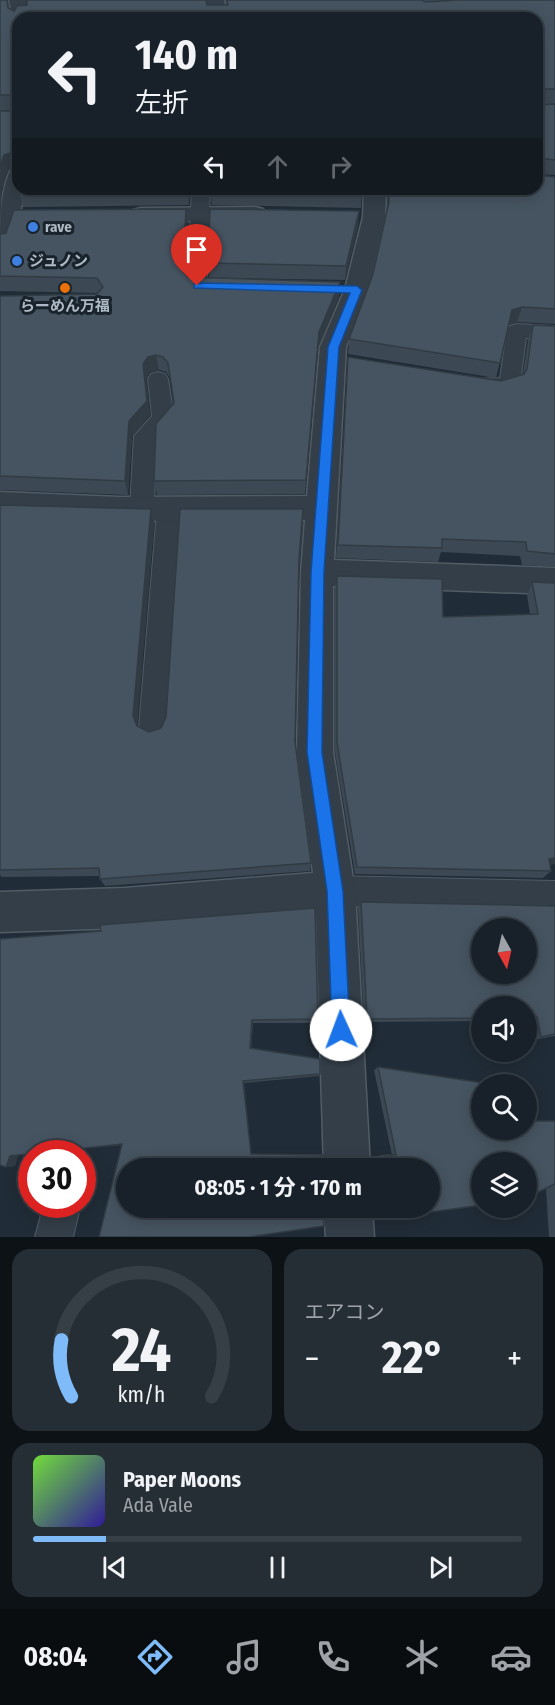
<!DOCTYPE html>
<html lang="ja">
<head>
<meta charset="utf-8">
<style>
	body { margin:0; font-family:"Fira Sans Condensed","Noto Sans JP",sans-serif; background:#252e35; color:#f1f3f6; height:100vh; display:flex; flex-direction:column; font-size:22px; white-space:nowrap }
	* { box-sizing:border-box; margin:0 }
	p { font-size:20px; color:#9fa3a8 }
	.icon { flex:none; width:33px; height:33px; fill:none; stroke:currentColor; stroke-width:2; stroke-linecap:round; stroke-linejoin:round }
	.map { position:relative; height:1237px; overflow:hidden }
	.side { display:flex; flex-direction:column; gap:12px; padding:12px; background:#0d1217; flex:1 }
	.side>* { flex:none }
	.guide { position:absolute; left:12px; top:12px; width:531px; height:183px; border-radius:18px; box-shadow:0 3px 15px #0003,0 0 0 2px #363e46; background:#182129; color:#f1f3f6; overflow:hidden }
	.needle { width:39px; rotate:172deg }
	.fabs { position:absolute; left:471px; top:918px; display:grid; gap:12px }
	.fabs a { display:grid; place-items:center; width:66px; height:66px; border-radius:50%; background:#182129; box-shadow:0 3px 15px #0003,0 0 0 2px #363e46; font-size:30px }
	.speed { position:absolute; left:18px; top:1140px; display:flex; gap:12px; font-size:30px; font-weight:700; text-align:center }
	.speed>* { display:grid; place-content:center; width:78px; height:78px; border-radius:50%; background:#182129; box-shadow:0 3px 15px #0003,0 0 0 2px #363e46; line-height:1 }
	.speed .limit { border:9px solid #d22; background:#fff; color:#111 }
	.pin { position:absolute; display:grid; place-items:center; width:51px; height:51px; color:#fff; margin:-62px -26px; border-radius:50% 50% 50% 0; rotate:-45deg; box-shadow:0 0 6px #0007 }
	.pin .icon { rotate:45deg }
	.me { position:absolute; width:66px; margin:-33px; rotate:358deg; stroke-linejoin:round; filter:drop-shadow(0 0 4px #0008) }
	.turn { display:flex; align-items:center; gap:21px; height:126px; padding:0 24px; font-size:27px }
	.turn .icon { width:78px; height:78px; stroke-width:2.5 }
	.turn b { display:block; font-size:42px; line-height:51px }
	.lanes { display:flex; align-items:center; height:57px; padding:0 24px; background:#0003; justify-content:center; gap:30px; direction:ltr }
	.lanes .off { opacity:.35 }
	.big { font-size:45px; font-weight:700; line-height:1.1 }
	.side .tile { flex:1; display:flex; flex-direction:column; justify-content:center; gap:9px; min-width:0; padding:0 21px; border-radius:18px; background:#252e35 }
	.side .dial { align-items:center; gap:0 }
	.dial svg { height:156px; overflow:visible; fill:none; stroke:#363e46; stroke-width:7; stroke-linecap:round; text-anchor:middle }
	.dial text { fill:#f1f3f6; stroke:none }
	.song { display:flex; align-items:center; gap:18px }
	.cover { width:72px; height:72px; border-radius:9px; background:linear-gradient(135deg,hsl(100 70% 55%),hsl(250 70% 35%)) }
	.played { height:6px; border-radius:3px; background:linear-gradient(90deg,#7fbbf8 15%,#363e46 15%) }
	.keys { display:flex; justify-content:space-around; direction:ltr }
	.heat { display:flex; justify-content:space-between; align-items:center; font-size:33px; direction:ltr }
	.side .tiles { flex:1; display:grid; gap:12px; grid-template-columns:1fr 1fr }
	.tile:last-child { grid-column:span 2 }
	.trip { position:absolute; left:116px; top:1158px; width:324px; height:60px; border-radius:30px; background:#182129; box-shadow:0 3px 15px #0003,0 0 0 2px #363e46; font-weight:700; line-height:60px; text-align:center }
	.dock { display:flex; height:96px; justify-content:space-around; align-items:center; background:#0a0d10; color:#9fa3a8 }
	.dock .icon { width:42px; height:42px }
	.dock .current { color:#7fbbf8 }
	.dock b { font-size:27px; color:#f1f3f6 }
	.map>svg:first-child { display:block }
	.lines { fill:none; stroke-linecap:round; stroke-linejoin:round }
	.lane-casing { stroke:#515c65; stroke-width:2 }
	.street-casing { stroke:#515c65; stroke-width:3 }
	.lane { fill:#333e48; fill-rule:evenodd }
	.street { fill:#333e48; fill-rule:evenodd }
	.wall { fill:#3c4853 }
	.shaded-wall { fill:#313b44 }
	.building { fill:#465461; stroke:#313b44; stroke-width:1.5; fill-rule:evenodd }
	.route { fill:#1a73e8; stroke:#114b97; stroke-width:1.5 }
	.shop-dot { fill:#3f7fe0; stroke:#19232c; stroke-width:2 }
	.food-dot { fill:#e8710a; stroke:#19232c; stroke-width:2 }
	.labels { text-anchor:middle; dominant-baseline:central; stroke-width:6; stroke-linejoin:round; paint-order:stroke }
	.far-poi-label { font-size:15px; font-weight:bold; fill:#adb9c4; stroke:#19232c; text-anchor:start }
</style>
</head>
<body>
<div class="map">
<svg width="555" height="1237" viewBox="0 0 555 1237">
	<rect width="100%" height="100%" fill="#202c37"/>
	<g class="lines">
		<g class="lane-casing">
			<g id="lane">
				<path d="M192,189H210L207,280L230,283L233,287L230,291L190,290L187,286Z"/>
				<path d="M517,324L555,326V340L526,338L520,383L517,388L496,394L473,389L470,384L473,379L500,378L507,331L510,326Z"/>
				<path d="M158,372L165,374L168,379L174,418L156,438L154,507L150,513L142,516L134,513L130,507L134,436L152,416L148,379L151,374Z"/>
				<path d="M169,502L177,505L181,511L167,727L163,736L153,740L143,736L139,727L157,511L161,505Z"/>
				<path d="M335,876L555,881V911L335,906L324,902L320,891L324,880Z"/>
				<path d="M44,1204H81L73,1237H35Z"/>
			</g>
		</g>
		<g class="street-casing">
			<g id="street">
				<path d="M9,0H27L29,18H18V23L14,22Z"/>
				<path d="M206,0H224L227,18H209Z"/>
				<path d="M18,169V189H26L12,242L8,247L0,249C0,224 0,193 10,171Z"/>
				<path d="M364,189H386L385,217L369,289L346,347L334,560L555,568V594L333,586V752L355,891L370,1168H324L316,912L124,928L0,932V892L124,888L313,873L297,752L301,572L305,520L120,521L0,516V492L120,497L307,496L320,347L345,289L363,217Z"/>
				<path d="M255,207L263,209L266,214L263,219L141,222L133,220L130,215L133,210L141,208Z"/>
				<path d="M324,1208H372L374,1237H326Z"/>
			</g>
		</g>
		<use href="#lane" class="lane"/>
		<use href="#street" class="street"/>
	</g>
	<g class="wall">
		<path d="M0,0H8L9,8L14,11L226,5V0H555V175L539,174V175L555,177V324L517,322L509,325L496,378L348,354L349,339L373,274L387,210L388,189H537L18,18V178L16,167L8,170L2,188L0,110Z"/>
		<path d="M20,189H190L189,205L23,207L19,191Z"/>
		<path d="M210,189H362L361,208L212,205Z"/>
		<path d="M186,209L188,224L185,273L188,277L209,278L208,263L358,226L345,280L220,278L340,282L339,297L318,347L305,494L157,495L154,481L174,403L170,378L166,372L159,370L150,372L146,379L150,415L132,436L128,495L0,490V296L97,294L98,293L0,291V234Z"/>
		<path d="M533,325L555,326V567L522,565L520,556L441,552L438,562L336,558L348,357L501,381L523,374L528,340Z"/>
		<path d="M0,505L151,509L154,523L137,725V726L149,732L161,728L303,522L299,568L295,742L311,863L310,871L105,886L100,879L99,876L2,877L0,875Z"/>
		<path d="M337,576L443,617L530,614L527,595L532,582L555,583L550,865L551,871L543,878L355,874L335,752V588Z"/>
		<path d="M361,902L555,906V1036L533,1040L529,1021H526V1006H482V1021L364,1022L358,909Z"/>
		<path d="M0,939L318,1019L317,1023H253L251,1049L320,1074L319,1076L244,1083L251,1154H321L323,1155V1168L122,1145L18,1155L15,1166L6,1167Z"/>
		<path d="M378,1067L482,1130L555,1121V1237H549L546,1189L395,1217L390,1214L389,1208H429V1168H382L380,1155H392L374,1070Z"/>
	</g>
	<g class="shaded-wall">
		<path d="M13,152L17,167L8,170L2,188L0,226V166L4,155Z"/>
		<path d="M188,189H190L189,205Z"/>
		<path d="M186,209L188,224L185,286L183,271Z"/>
		<path d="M359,211L358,226L345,280L346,266Z"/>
		<path d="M340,282L339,297L318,347L305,494L319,332Z"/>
		<path d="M522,307L517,322L508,325L512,310Z"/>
		<path d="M156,355L159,370L150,372L146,379L150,415L132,436L128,495L125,481L129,421L143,364L148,357Z"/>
		<path d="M151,509L154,523L137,727L133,716Z"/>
		<path d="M555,858V864L541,867L549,859Z"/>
		<path d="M252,1020L253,1023L251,1051L250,1048Z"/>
		<path d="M243,1081L244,1083L251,1154Z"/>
		<path d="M18,1155L15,1166L6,1167L10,1156Z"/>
	</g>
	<g class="building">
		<path d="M0,0H7L8,8L14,11L17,6L27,5V0H206L207,5H228L227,0H422L425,2L458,0H555V89H539V105L555,104V160L540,158L539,175L555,177V309L522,307L512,310L500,363L349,339L373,274L389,202V189H537V18H18V172H16V154L13,152L4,155L0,166V111H16V95H0Z"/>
		<path d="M20,189H188L187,190L19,191Z"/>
		<path d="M211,189H362V192L211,190Z"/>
		<path d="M186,209L183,271L188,277L340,282L319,332L306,480L154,481L156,424L174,403L168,363L163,357L156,355L148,357L143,364L147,401L129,421L125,481L0,476V296L97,294L103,287L97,278L0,276V234L6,233L14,210Z"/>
		<path d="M210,209L359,211L346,266L208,263Z"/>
		<path d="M533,325L555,326V554L527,551L526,542L442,539V548L338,545L348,357L501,381L524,374L527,369Z"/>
		<path d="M0,505L151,509L133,716L137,726L149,732L161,728L166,717L180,509H303L299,559L295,742L311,863L100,879L99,868L0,870Z"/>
		<path d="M337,576L442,579L443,617L538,614L532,582L555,583V858L549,859L551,871L357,867L337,742Z"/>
		<path d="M361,902L555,906V1034L541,1037L537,1017H526V1006H482V1018L367,1019ZM482,928H526V974H482Z"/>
		<path d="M315,908L318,1019L252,1020L250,1048L320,1059V1074L243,1081L251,1154L323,1155V1168H126V1208H328L323,1211L324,1226L249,1237H99L122,1144L10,1156L6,1167L0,1165V939L101,931L100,925Z"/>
		<path d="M378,1067L490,1084H482V1130H526V1121H555V1184L526,1198V1162H482V1205L395,1217L393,1208H429V1168H387L384,1155H396Z"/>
	</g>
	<path class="route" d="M197,283L357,286L362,290L339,347L324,572L322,752L343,891L350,1030L347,1036L341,1039L335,1036L332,1030L327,891L307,752L311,572L328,347L350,293L194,288V284Z"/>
	<g class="shop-dot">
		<circle cx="33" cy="227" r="6"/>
		<circle cx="17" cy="261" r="6"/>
	</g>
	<circle class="food-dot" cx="65" cy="288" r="6"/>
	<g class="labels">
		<g class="far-poi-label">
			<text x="45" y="227">rave</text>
			<text x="29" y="261">ジュノン</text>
			<text x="65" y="306" text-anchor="middle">らーめん万福</text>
		</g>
	</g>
</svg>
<div class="fabs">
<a><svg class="needle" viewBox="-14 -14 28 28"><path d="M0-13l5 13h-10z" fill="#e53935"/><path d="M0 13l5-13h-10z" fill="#9fa3a8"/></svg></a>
<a><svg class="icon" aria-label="sound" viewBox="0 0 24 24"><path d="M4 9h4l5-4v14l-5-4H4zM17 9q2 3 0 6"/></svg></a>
<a><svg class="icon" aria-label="search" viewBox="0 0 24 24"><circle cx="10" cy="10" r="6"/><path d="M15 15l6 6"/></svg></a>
<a><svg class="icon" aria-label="layers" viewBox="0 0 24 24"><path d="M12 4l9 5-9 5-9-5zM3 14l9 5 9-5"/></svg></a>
</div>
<div class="speed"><div class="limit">30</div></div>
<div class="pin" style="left:197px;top:286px;background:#d93025"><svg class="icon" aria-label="arrive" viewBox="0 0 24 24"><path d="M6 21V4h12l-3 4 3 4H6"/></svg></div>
<svg class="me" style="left:341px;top:1030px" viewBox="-20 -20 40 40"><circle r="19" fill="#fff"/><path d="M0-13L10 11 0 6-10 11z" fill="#1a73e8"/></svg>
<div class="trip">08:05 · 1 分 · 170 m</div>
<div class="guide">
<div class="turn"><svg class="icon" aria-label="left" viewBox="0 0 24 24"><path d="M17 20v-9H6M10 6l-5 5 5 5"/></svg><div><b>140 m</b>左折</div></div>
<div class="lanes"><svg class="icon" aria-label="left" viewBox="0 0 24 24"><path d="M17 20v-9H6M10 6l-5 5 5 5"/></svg><svg class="icon off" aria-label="ahead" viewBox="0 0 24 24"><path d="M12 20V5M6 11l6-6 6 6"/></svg><svg class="icon off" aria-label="right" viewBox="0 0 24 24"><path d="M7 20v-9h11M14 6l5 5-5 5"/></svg></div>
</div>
</div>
<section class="side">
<div class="tiles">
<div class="tile dial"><svg viewBox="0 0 100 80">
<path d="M14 69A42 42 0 1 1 86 69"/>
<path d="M14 69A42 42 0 0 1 9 40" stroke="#7fbbf8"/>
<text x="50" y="56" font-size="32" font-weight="700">24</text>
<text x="50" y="72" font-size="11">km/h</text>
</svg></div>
<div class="tile"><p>エアコン</p>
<div class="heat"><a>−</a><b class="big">22°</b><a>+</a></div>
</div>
<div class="tile">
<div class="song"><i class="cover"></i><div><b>Paper Moons</b><p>Ada Vale</p></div></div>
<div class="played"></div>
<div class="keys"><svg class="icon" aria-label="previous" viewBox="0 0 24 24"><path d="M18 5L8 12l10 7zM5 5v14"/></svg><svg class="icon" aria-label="pause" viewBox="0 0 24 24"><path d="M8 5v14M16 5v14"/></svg><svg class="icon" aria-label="next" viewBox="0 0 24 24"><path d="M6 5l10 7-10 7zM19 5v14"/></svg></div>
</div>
</div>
</section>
<nav class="dock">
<b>08:04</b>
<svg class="icon current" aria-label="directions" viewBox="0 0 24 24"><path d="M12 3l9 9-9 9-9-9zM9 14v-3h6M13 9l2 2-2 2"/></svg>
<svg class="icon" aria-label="music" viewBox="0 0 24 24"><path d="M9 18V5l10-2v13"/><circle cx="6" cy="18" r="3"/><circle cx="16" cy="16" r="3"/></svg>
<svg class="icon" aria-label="phone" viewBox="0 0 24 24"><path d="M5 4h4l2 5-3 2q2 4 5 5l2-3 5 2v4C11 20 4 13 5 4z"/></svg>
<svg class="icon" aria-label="climate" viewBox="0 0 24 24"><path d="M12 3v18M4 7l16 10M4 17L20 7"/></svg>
<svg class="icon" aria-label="car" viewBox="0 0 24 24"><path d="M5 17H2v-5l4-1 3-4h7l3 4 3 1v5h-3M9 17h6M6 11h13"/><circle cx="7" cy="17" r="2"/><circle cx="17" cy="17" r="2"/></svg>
</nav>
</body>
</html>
